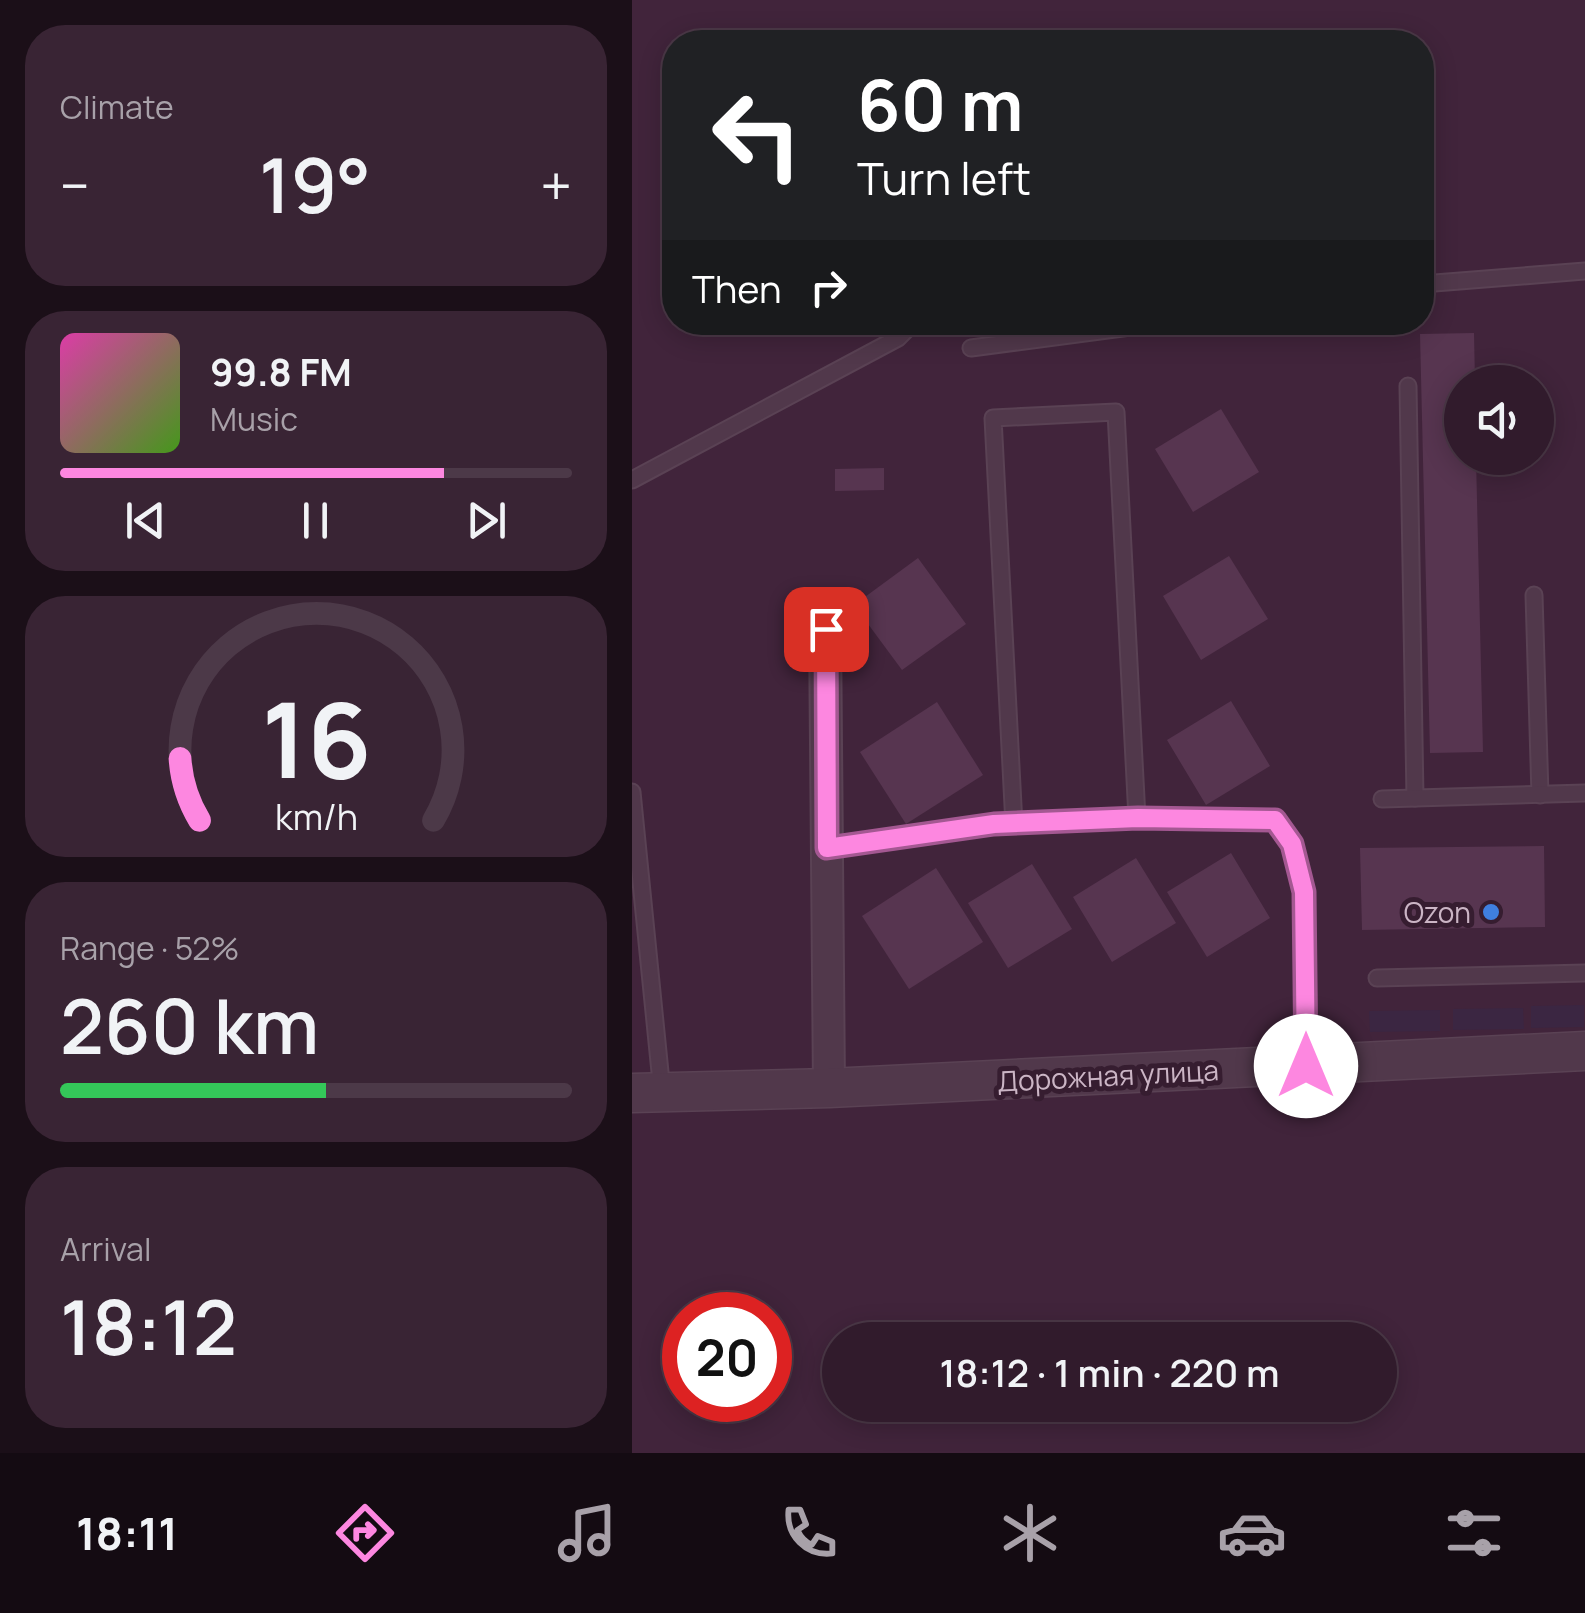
<!DOCTYPE html>
<html lang="en">
<head>
<meta charset="utf-8">
<style>
	body { margin:0; font-family:Manrope,sans-serif; background:#392434; color:#f1f3f6; height:100vh; display:flex; flex-direction:column; font-size:38px; white-space:nowrap }
	* { box-sizing:border-box; margin:0 }
	p { font-size:32px; color:#a8a1a9 }
	.icon { flex:none; width:55px; height:55px; fill:none; stroke:currentColor; stroke-width:2; stroke-linecap:round; stroke-linejoin:round }
	.map { position:relative; flex:1; overflow:hidden }
	.sheet { display:flex; flex-direction:column; gap:25px; padding:25px; background:#1b0f18; width:632px }
	.sheet>* { flex:none }
	.banner { position:absolute; left:30px; top:30px; width:772px; height:305px; border-radius:40px; box-shadow:0 5px 25px #0003,0 0 0 2px #4c3948; background:#202124; color:#fff; overflow:hidden }
	.tools { position:absolute; left:812px; top:365px; display:grid; gap:20px }
	.tools a { display:grid; place-items:center; width:110px; height:110px; border-radius:50%; background:#311b2c; box-shadow:0 5px 25px #0003,0 0 0 2px #4c3948; font-size:50px }
	.speed { position:absolute; left:30px; top:1292px; display:flex; gap:20px; font-size:50px; font-weight:700; text-align:center }
	.speed>* { display:grid; place-content:center; width:130px; height:130px; border-radius:50%; background:#311b2c; box-shadow:0 5px 25px #0003,0 0 0 2px #4c3948; line-height:1 }
	.speed .limit { border:15px solid #d22; background:#fff; color:#111 }
	.pin { position:absolute; display:grid; place-items:center; width:85px; height:85px; color:#fff; margin:-42px; border-radius:20px; box-shadow:0 5px 15px #0006 }
	.me { position:absolute; width:110px; margin:-55px; rotate:0deg; stroke-linejoin:round; filter:drop-shadow(0 0 8px #0008) }
	.turn { display:flex; align-items:center; gap:35px; height:210px; padding:0 30px; font-size:45px }
	.turn .icon { width:130px; height:130px; stroke-width:2.5 }
	.turn b { display:block; font-size:70px; line-height:85px }
	.then { display:flex; align-items:center; height:95px; padding:0 30px; background:#0003; gap:20px; font-size:38px }
	.big { font-size:75px; font-weight:600; line-height:1.1 }
	.sheet .widget { flex:1; display:flex; flex-direction:column; justify-content:center; gap:15px; min-width:0; padding:0 35px; border-radius:40px; background:#392434 }
	.sheet .dial { align-items:center; gap:0 }
	.dial svg { height:260px; overflow:visible; fill:none; stroke:#4c3948; stroke-width:7; stroke-linecap:round; text-anchor:middle }
	.dial text { fill:#f1f3f6; stroke:none }
	.song { display:flex; align-items:center; gap:30px }
	.cover { width:120px; height:120px; border-radius:15px; background:linear-gradient(135deg,hsl(320 70% 55%),hsl(100 70% 35%)) }
	.played { height:10px; border-radius:5px; background:linear-gradient(90deg,#fd87e0 75%,#4c3948 75%) }
	.keys { display:flex; justify-content:space-around; direction:ltr }
	.heat { display:flex; justify-content:space-between; align-items:center; font-size:55px; direction:ltr }
	.charge { height:15px; border-radius:8px; background:linear-gradient(90deg,#34c759 52%,#4c3948 0) }
	.trip { position:absolute; left:190px; top:1322px; width:575px; height:100px; border-radius:50px; background:#311b2c; box-shadow:0 5px 25px #0003,0 0 0 2px #4c3948; font-weight:600; line-height:100px; text-align:center }
	.tabs { display:flex; height:160px; justify-content:space-around; align-items:center; background:#140b12; color:#a8a1a9 }
	.tabs .icon { width:70px; height:70px }
	.tabs .active { color:#fd87e0 }
	.tabs b { font-size:45px; color:#f1f3f6 }
	main { display:flex; flex:1; min-height:0 }
	.map>svg:first-child { display:block }
	.green { fill:#3b2642 }
	.building { fill:#573550 }
	.lines { fill:none; stroke-linecap:round; stroke-linejoin:round }
	.service-casing { stroke:#5a4254; stroke-width:19 }
	.minor-casing { stroke:#5a4254; stroke-width:34 }
	.tertiary-casing { stroke:#5a4254; stroke-width:41 }
	.service { stroke:#51384b; stroke-width:15 }
	.minor { stroke:#51384b; stroke-width:30 }
	.tertiary { stroke:#51384b; stroke-width:38 }
	.route-casing { stroke:#a45892; stroke-width:25 }
	.route { stroke:#fd87e0; stroke-width:18 }
	.shop-dot { fill:#3f7fe0; stroke:#361d30; stroke-width:4 }
	.labels { text-anchor:middle; dominant-baseline:central; stroke-width:10; stroke-linejoin:round; paint-order:stroke }
	.poi-label { font-size:28px; fill:#cbb5c5; stroke:#361d30; text-anchor:end }
	.street-label { font-size:28px; fill:#cbb5c5; stroke:#361d30 }
</style>
</head>
<body>
<main>
<section class="sheet">
<div class="widget"><p>Climate</p>
<div class="heat"><a>−</a><b class="big">19°</b><a>+</a></div>
</div>
<div class="widget">
<div class="song"><i class="cover"></i><div><b>99.8 FM</b><p>Music</p></div></div>
<div class="played"></div>
<div class="keys"><svg class="icon" aria-label="previous" viewBox="0 0 24 24"><path d="M18 5L8 12l10 7zM5 5v14"/></svg><svg class="icon" aria-label="pause" viewBox="0 0 24 24"><path d="M8 5v14M16 5v14"/></svg><svg class="icon" aria-label="next" viewBox="0 0 24 24"><path d="M6 5l10 7-10 7zM19 5v14"/></svg></div>
</div>
<div class="widget dial"><svg viewBox="0 0 100 80">
<path d="M14 69A42 42 0 1 1 86 69"/>
<path d="M14 69A42 42 0 0 1 8 50" stroke="#fd87e0"/>
<text x="50" y="56" font-size="32" font-weight="700">16</text>
<text x="50" y="72" font-size="11">km/h</text>
</svg></div>
<div class="widget"><p>Range · 52%</p><b class="big">260 km</b><div class="charge"></div></div>
<div class="widget"><p>Arrival</p><b class="big">18:12</b></div>
</section>
<div class="map">
<svg width="953" height="1453" viewBox="0 0 953 1453">
	<rect width="100%" height="100%" fill="#41243b"/>
	<g class="green">
		<path d="M952,1005V1027L899,1028V1006Z"/>
		<path d="M891,1008L892,1029L821,1030V1009Z"/>
		<path d="M808,1010V1031L738,1032L737,1011Z"/>
	</g>
	<g class="building">
		<path d="M842,333L843,382H830V458H844L851,752L798,753L788,334Z"/>
		<path d="M589,409L627,472L561,512L523,449Z"/>
		<path d="M252,468V490L203,491V469Z"/>
		<path d="M597,556L636,619L569,660L531,596Z"/>
		<path d="M286,558L334,624L270,670L222,605Z"/>
		<path d="M599,701L638,766L574,805L535,740Z"/>
		<path d="M305,702L351,775L274,824L228,752Z"/>
		<path d="M912,846L913,927L730,930L728,848Z"/>
		<path d="M599,853L638,918L575,957L535,892Z"/>
		<path d="M504,858L544,923L480,962L441,897Z"/>
		<path d="M400,864L440,929L376,968L336,903Z"/>
		<path d="M304,868L351,942L277,989L230,916Z"/>
	</g>
	<g class="lines">
		<g class="service-casing">
			<g id="service">
				<path d="M790,284L953,271"/>
				<path d="M339,348L536,322"/>
				<path d="M776,386L783,798"/>
				<path d="M0,480L266,338L282,322"/>
				<path d="M902,595L908,795"/>
				<path d="M0,792L30,1092"/>
				<path d="M750,799L953,793"/>
				<path d="M505,818L643,820L660,844L672,892L674,1065"/>
				<path d="M195,848L363,824L382,825L505,818L484,412L361,418L382,825"/>
				<path d="M745,978L953,973"/>
			</g>
		</g>
		<g class="minor-casing">
			<path id="minor" d="M193,629L197,1088"/>
		</g>
		<g class="tertiary-casing">
			<path id="tertiary" d="M0,1093L197,1088L953,1051"/>
		</g>
		<use href="#service" class="service"/>
		<use href="#minor" class="minor"/>
		<use href="#tertiary" class="tertiary"/>
	</g>
	<g class="lines">
		<g class="route-casing">
			<path id="route" d="M194,629L195,848L362,824L506,818L643,820L660,844L672,892L674,1066"/>
		</g>
		<use href="#route" class="route"/>
	</g>
	<circle class="shop-dot" cx="859" cy="912" r="10"/>
	<g class="labels">
		<g class="poi-label">
			<text x="839" y="912">Ozon</text>
		</g>
		<g class="street-label">
			<text transform="translate(476 1075) rotate(-3)">Дорожная улица</text>
		</g>
	</g>
</svg>
<div class="tools">
<a><svg class="icon" aria-label="sound" viewBox="0 0 24 24"><path d="M4 9h4l5-4v14l-5-4H4zM17 9q2 3 0 6"/></svg></a>
</div>
<div class="speed"><div class="limit">20</div></div>
<div class="pin" style="left:194px;top:629px;background:#d93025"><svg class="icon" aria-label="arrive" viewBox="0 0 24 24"><path d="M6 21V4h12l-3 4 3 4H6"/></svg></div>
<svg class="me" style="left:674px;top:1066px" viewBox="-20 -20 40 40"><circle r="19" fill="#fff"/><path d="M0-13L10 11 0 6-10 11z" fill="#fd87e0"/></svg>
<div class="trip">18:12 · 1 min · 220 m</div>
<div class="banner">
<div class="turn"><svg class="icon" aria-label="left" viewBox="0 0 24 24"><path d="M17 20v-9H6M10 6l-5 5 5 5"/></svg><div><b>60 m</b>Turn left</div></div>
<div class="then">Then<svg class="icon" aria-label="right" viewBox="0 0 24 24"><path d="M7 20v-9h11M14 6l5 5-5 5"/></svg></div>
</div>
</div>
</main>
<nav class="tabs">
<b>18:11</b>
<svg class="icon active" aria-label="directions" viewBox="0 0 24 24"><path d="M12 3l9 9-9 9-9-9zM9 14v-3h6M13 9l2 2-2 2"/></svg>
<svg class="icon" aria-label="music" viewBox="0 0 24 24"><path d="M9 18V5l10-2v13"/><circle cx="6" cy="18" r="3"/><circle cx="16" cy="16" r="3"/></svg>
<svg class="icon" aria-label="phone" viewBox="0 0 24 24"><path d="M5 4h4l2 5-3 2q2 4 5 5l2-3 5 2v4C11 20 4 13 5 4z"/></svg>
<svg class="icon" aria-label="climate" viewBox="0 0 24 24"><path d="M12 3v18M4 7l16 10M4 17L20 7"/></svg>
<svg class="icon" aria-label="car" viewBox="0 0 24 24"><path d="M5 17H2v-5l4-1 3-4h7l3 4 3 1v5h-3M9 17h6M6 11h13"/><circle cx="7" cy="17" r="2"/><circle cx="17" cy="17" r="2"/></svg>
<svg class="icon" aria-label="filters" viewBox="0 0 24 24"><path d="M4 7h16M4 17h16"/><circle cx="9" cy="7" r="2"/><circle cx="15" cy="17" r="2"/></svg>
</nav>
</body>
</html>
